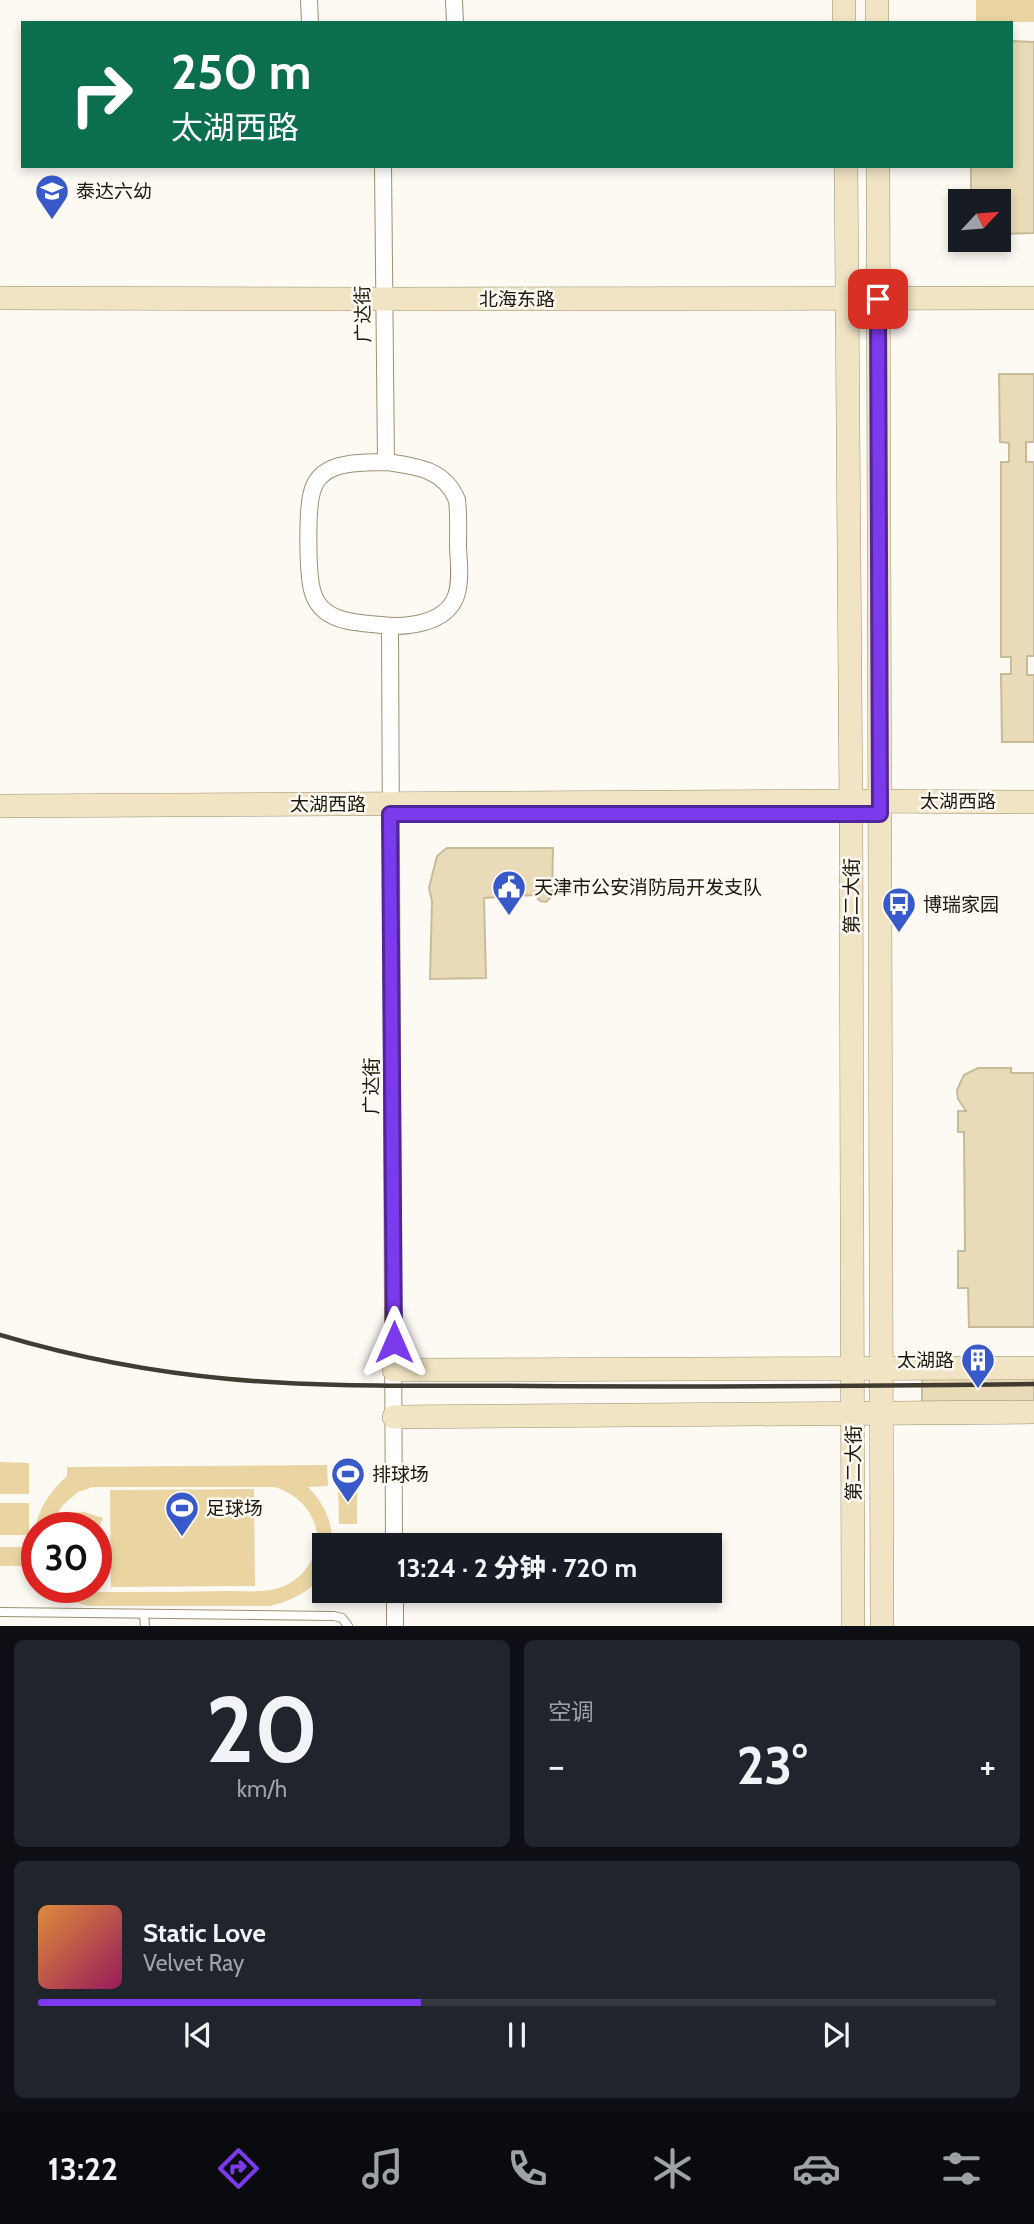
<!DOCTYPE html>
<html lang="zh">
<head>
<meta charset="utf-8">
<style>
	body { margin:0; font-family:Cabin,"Noto Sans SC",sans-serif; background:#20242c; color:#f1f3f6; height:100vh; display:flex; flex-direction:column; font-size:26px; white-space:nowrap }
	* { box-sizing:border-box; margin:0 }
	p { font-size:23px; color:#9ea1a6 }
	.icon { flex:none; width:38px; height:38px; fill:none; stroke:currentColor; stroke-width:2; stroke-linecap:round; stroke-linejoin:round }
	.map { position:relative; height:1626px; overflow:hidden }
	.drawer { display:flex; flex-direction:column; gap:14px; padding:14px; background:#0d0f14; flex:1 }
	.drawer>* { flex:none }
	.hud { position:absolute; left:21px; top:21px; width:992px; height:147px; border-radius:0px; box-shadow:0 4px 10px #0003; background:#0b6e4f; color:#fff; overflow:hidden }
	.needle { width:46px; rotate:64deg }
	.tools { position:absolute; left:948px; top:189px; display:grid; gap:14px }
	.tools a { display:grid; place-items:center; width:63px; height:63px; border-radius:0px; background:#171b24; box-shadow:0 4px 10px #0003; font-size:35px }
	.speed { position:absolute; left:21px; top:1512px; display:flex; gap:14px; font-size:35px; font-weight:700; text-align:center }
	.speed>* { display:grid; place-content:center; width:91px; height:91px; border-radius:50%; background:#171b24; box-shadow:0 4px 10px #0003; line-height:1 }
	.speed .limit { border:10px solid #d22; background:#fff; color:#111 }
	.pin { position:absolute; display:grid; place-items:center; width:60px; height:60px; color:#fff; margin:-30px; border-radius:14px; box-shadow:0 4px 10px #0006 }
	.me { position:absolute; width:77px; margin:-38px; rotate:0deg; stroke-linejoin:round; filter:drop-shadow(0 0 5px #0008) }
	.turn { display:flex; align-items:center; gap:24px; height:147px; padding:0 35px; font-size:32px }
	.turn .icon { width:91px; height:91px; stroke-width:2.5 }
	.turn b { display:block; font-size:49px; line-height:60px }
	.big { font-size:52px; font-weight:800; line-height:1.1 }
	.drawer .widget { flex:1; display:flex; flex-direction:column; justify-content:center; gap:10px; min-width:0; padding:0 24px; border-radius:10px; background:#20242c }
	.drawer .dial { align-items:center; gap:0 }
	.dial b { font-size:91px; line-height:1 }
	.song { display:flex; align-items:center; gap:21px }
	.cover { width:84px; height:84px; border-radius:10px; background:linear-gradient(135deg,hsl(30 70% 55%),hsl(330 70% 35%)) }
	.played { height:7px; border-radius:4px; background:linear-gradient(90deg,#7c3aed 40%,#363941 40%) }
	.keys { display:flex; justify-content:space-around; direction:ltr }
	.heat { display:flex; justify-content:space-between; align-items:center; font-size:38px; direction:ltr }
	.drawer .tiles { flex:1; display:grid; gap:14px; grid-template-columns:1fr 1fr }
	.widget:last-child { grid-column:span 2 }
	.trip { position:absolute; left:312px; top:1533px; width:410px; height:70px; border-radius:0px; background:#171b24; box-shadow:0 4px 10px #0003; font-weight:800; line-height:70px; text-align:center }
	.menu { display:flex; height:112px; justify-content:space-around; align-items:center; background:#090b0e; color:#9ea1a6 }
	.menu .icon { width:49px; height:49px }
	.menu .active { color:#7c3aed }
	.menu b { font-size:32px; color:#f1f3f6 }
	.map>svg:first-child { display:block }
	.green { fill:#ead4a2 }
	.building { fill:#e9dab8; stroke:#c9ba99; stroke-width:2 }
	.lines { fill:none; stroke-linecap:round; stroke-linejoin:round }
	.lane-casing { stroke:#9e9070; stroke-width:10 }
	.street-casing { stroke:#9e9070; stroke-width:18 }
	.secondary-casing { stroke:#9e9070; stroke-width:24 }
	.lane { stroke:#fff; stroke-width:8 }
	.street { stroke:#fff; stroke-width:16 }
	.secondary { stroke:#f0e4c4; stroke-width:23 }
	.rail { stroke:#413c30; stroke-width:4.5 }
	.route-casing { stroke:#51269a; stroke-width:18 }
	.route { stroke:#7c3aed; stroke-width:12 }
	.labels { text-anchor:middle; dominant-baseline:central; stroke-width:5; stroke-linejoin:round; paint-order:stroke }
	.poi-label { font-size:19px; fill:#1e190c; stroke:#fdfaf4; text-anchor:start }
	.street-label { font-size:19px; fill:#1e190c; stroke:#fdfaf4 }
</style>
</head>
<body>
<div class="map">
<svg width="1034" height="1626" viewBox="0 0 1034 1626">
	<rect width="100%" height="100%" fill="#fdfaf4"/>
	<g class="green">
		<rect x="976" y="0" width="58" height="22"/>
		<path d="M0,1462L29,1463V1494H0Z"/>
		<path d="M327,1465L328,1486L308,1487C324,1503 333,1522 332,1545H324C324,1552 325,1562 324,1568C319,1589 287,1603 269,1606H88L72,1601L54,1587H81L93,1592H114C151,1592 189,1592 226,1591C243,1591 263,1593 279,1588C304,1580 324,1551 315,1525C309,1506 293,1492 274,1487H93L78,1492L63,1505L57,1514L53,1528H37L36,1558C30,1523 42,1499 67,1476V1467Z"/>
		<path d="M338,1485H357V1524H339Z"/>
		<path d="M254,1489L255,1586L111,1587L110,1490Z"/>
		<rect x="0" y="1503" width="29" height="32"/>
		<path d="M84,1512L103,1518L96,1534V1528H70L65,1517L73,1513Z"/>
		<rect x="0" y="1547" width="29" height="19"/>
	</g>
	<g class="building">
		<path d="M1012,41L1034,42V233L999,234V201H971V166H1012Z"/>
		<path d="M999,374H1034V442H1026V462H1034V656H1027V675H1034V742H1002L1001,674H1011V657H1001V462H1009V443L1000,442Z"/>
		<path d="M447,848H553L552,896L546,902L540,901L535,895L484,898L486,978L430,979L432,901L429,888L437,856Z"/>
		<path d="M978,1068H1011V1073H1034V1327H969L968,1288H958V1251H965L964,1132H958V1111H966L958,1099L957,1090L964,1075Z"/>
		<rect x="922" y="1372" width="112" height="35"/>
	</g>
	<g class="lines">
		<g class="lane-casing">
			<g id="lane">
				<path d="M0,1612L334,1616L342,1618L348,1626"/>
				<path d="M144,1615L145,1626"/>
			</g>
		</g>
		<g class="street-casing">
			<g id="street">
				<path d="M309,0L310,23"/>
				<path d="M454,0L455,23"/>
				<path d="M383,166L386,462"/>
				<path d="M386,462C415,466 445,469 457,500C459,516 458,532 458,548C459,563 461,582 456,596C446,624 406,628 381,625C363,623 340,623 325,611C319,606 315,600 313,593C307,576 307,509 312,492C314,484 317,479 323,474C338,461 367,463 386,462Z"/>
				<path d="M390,626L394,1545"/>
				<path d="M395,1591V1626"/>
			</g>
		</g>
		<g class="secondary-casing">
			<g id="secondary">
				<path d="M844,0V23"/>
				<path d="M877,0V23"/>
				<path d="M846,166L851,813L853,1626"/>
				<path d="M878,166L882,1626"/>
				<path d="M0,298L384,299L1034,298"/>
				<path d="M0,806L851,801L1034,802"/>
				<path d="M394,1370L1034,1368"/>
				<path d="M394,1417L1034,1412"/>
			</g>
		</g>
		<use href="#lane" class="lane"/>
		<use href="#street" class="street"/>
		<use href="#secondary" class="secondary"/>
		<path class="rail" d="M0,1335C74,1357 151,1372 229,1379C329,1388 430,1385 531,1386C698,1387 866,1386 1034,1384"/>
	</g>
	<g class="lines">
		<g class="route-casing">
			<path id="route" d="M394,1342L390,814H880L878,299"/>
		</g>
		<use href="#route" class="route"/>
	</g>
	<defs>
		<g id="school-pin" transform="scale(1.75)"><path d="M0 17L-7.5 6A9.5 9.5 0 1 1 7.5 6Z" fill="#3759ca" stroke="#fdfaf4"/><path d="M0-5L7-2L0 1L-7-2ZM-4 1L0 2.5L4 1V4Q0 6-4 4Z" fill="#fff"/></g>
		<g id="civic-pin" transform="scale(1.75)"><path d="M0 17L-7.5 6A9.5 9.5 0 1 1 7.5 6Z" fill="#3759ca" stroke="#fdfaf4"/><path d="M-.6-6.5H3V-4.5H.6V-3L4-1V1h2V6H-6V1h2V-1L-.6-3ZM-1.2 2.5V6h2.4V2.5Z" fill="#fff"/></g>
		<g id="bus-pin" transform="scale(1.75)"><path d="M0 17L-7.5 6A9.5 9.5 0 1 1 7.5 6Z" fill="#3759ca" stroke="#fdfaf4"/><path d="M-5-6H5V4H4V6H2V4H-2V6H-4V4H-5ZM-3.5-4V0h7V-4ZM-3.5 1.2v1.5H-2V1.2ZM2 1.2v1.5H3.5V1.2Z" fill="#fff"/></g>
		<g id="building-pin" transform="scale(1.75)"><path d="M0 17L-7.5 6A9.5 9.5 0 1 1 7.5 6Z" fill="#3759ca" stroke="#fdfaf4"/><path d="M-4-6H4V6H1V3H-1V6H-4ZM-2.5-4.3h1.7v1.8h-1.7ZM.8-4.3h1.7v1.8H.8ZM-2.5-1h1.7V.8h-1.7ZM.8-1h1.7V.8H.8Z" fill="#fff"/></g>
		<g id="stadium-pin" transform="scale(1.75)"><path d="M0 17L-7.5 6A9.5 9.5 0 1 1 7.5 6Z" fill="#3759ca" stroke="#fdfaf4"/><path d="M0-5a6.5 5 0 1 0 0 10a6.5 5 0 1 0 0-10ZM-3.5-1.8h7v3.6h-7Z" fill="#fff"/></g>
	</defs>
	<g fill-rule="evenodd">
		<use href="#school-pin" x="52" y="191"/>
		<use href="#civic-pin" x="509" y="887"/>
		<use href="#bus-pin" x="899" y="904"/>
		<use href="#building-pin" x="978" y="1360"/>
		<use href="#stadium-pin" x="348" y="1474"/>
		<use href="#stadium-pin" x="182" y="1508"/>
	</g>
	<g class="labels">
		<g class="poi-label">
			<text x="76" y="191">泰达六幼</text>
			<text x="534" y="887">天津市公安消防局开发支队</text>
			<text x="923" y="904">博瑞家园</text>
			<text x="954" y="1360" text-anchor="end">太湖路</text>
			<text x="372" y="1474">排球场</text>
			<text x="206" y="1508">足球场</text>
		</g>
		<g class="street-label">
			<text x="517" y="299">北海东路</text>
			<text transform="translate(363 314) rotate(-91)">广达街</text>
			<text x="958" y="801">太湖西路</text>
			<text x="328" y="804">太湖西路</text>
			<text transform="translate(851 896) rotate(-90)">第二大街</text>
			<text transform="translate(371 1086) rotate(-90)">广达街</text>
			<text transform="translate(853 1463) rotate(-90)">第二大街</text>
		</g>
	</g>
</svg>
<div class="tools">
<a><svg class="needle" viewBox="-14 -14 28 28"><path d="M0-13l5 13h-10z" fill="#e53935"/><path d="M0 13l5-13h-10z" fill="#9ea1a6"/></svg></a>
</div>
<div class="speed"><div class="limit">30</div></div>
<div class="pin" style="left:878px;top:299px;background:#d93025"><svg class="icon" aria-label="arrive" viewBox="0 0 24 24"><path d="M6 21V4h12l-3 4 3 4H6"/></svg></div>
<svg class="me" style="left:394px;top:1342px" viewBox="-20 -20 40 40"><path d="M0-17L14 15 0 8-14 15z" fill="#7c3aed" stroke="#fff" stroke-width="4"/></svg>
<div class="trip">13:24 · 2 分钟 · 720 m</div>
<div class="hud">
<div class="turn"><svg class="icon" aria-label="right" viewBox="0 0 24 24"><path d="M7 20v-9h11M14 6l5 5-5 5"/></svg><div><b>250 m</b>太湖西路</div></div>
</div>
</div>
<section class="drawer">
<div class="tiles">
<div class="widget dial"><b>20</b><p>km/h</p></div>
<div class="widget"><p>空调</p>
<div class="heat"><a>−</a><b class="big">23°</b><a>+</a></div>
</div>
<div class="widget">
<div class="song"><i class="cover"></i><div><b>Static Love</b><p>Velvet Ray</p></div></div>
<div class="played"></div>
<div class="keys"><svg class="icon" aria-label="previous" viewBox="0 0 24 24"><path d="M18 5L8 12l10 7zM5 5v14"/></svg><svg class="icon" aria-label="pause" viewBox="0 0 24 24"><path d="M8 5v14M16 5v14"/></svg><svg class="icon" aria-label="next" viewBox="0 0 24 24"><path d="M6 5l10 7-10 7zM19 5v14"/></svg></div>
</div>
</div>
</section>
<nav class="menu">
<b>13:22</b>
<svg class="icon active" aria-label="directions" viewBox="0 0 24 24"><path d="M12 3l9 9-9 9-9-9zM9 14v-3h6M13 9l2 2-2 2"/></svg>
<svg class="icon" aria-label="music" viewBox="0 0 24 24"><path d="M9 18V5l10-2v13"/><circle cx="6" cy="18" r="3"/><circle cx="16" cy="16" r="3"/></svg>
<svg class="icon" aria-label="phone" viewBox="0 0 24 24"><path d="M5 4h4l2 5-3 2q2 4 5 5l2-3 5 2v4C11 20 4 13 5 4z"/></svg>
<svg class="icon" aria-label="climate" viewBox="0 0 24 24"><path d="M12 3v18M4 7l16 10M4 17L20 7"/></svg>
<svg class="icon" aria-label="car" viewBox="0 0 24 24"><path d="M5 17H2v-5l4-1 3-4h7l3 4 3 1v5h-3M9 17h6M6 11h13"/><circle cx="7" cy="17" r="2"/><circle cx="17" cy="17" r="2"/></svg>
<svg class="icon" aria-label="filters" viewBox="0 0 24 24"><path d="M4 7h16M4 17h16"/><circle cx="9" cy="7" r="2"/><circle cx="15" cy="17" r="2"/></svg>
</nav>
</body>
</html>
